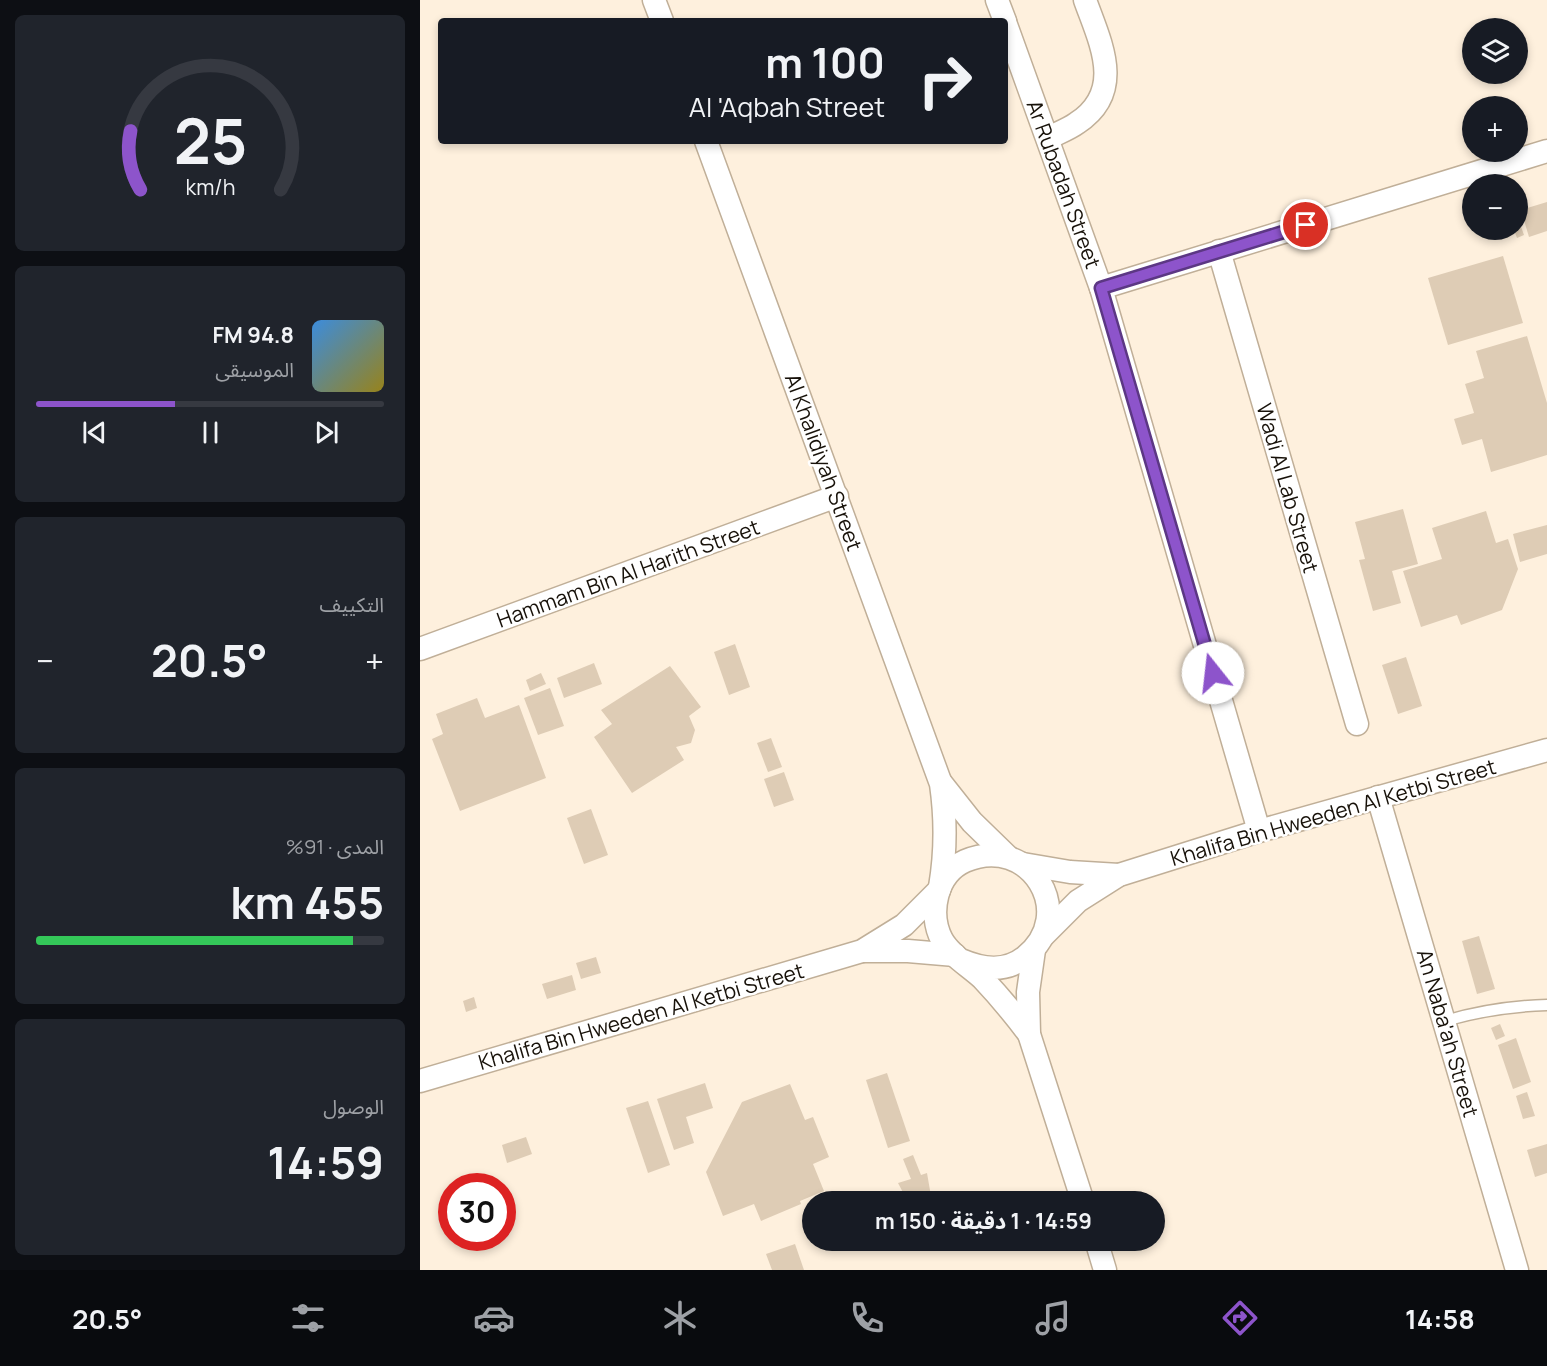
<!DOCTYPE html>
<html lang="ar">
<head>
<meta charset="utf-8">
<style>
	body { margin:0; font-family:Manrope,"Noto Sans Arabic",sans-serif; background:#20242c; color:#f1f3f6; direction:rtl; height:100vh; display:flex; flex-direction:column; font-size:22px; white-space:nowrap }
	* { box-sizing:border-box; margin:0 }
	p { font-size:20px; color:#9ea1a6 }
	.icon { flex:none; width:33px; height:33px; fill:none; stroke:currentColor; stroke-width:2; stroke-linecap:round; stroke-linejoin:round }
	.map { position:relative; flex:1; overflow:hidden; direction:ltr }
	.panel { display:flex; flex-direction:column; gap:15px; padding:15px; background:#0d0f14; width:420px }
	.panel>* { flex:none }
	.banner { position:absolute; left:18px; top:18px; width:570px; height:126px; border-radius:6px; box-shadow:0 3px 9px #0003; direction:rtl; background:#171b24; color:#f1f3f6; overflow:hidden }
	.tools { position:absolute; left:1042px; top:18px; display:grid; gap:12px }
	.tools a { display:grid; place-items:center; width:66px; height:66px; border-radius:50%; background:#171b24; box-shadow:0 3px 9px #0003; font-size:30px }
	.speed { position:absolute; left:18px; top:1173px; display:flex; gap:12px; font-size:30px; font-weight:700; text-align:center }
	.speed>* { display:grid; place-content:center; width:78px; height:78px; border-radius:50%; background:#171b24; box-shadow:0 3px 9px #0003; line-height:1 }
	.speed .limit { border:9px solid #d22; background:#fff; color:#111 }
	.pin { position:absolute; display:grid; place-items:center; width:51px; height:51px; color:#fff; margin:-26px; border:3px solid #fff; border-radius:50%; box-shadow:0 2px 6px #0007 }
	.me { position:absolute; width:66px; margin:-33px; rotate:344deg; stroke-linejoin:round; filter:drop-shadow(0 0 4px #0008) }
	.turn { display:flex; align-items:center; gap:21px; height:126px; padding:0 24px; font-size:27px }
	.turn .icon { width:78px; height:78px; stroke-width:2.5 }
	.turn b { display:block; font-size:42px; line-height:51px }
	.big { font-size:45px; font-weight:700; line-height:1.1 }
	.panel .card { flex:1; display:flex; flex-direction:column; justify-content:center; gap:9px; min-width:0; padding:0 21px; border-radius:9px; background:#20242c }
	.panel .dial { align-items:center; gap:0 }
	.dial svg { height:156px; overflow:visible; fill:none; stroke:#363941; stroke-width:7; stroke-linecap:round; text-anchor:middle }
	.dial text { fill:#f1f3f6; stroke:none }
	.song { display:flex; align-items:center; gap:18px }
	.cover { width:72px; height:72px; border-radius:9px; background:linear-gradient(135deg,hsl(210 70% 55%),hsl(50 70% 35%)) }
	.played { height:6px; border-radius:3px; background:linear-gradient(90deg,#8d54cb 40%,#363941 40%) }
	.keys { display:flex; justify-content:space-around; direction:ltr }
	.heat { display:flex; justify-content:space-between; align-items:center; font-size:33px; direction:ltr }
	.charge { height:9px; border-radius:4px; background:linear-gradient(90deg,#34c759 91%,#363941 0) }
	.trip { position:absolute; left:382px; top:1191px; width:363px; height:60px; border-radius:30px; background:#171b24; box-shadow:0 3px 9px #0003; font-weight:700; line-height:60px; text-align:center; direction:rtl }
	.dock { display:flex; height:96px; justify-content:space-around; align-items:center; background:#090b0e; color:#9ea1a6 }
	.dock .icon { width:42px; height:42px }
	.dock .on { color:#8d54cb }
	.dock b { font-size:27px; color:#f1f3f6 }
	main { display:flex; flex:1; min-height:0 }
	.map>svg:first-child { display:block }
	.building { fill:#deccb5 }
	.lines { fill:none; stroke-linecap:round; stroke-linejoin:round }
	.lane-casing { stroke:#c0af98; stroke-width:13 }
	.street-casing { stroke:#c0af98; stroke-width:25 }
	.lane { stroke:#fff; stroke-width:10 }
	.street { stroke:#fff; stroke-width:22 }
	.route-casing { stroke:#5c3784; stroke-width:15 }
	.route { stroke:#8d54cb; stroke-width:10 }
	.labels { text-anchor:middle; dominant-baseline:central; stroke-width:5; stroke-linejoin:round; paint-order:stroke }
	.street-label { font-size:21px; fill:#171109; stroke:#fff }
</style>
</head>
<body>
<main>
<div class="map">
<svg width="1127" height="1270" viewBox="0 0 1127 1270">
	<rect width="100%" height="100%" fill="#fef0dd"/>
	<g class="building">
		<path d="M1127,202V231L1109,237L1101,210Z"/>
		<path d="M1098,218L1104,235L1097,238L1094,230H1098Z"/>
		<path d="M1083,256L1103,323L1028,345L1008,278Z"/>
		<path d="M1107,336L1127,403V455L1071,472L1062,439L1042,445L1034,419L1054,413L1045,384L1064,378L1056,351Z"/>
		<path d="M983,509L998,564L972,571L981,603L953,611L939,560L945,559L935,522Z"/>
		<path d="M1066,511L1076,543L1088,539L1098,569L1082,610L1041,625L1037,615L1001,627L983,571L1022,559L1012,528Z"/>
		<path d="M1127,525V554L1100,562L1093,534Z"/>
		<path d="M315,644L330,687L309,695L294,652Z"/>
		<path d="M986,657L1002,706L978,714L962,665Z"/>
		<path d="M174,663L182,684L144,698L137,678Z"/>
		<path d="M250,666L281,707L269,716L275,730L271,743L256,747L264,760L212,793L174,737L192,724L181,710Z"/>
		<path d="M121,673L126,684L110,691L106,680Z"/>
		<path d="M130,688L144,726L118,735L104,698Z"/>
		<path d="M57,698L65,718L99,705L126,778L40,811L12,739L23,734L16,714Z"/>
		<path d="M351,738L362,767L348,772L337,743Z"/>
		<path d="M364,772L374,800L354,807L344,779Z"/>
		<path d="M171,809L188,855L164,864L147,818Z"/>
		<path d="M1059,936L1075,989L1057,994L1042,941Z"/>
		<path d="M176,957L181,973L161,979L156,963Z"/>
		<path d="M152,975L156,990L127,999L122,984Z"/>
		<path d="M54,997L57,1008L46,1012L43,1001Z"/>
		<path d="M1080,1024L1085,1036L1076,1040L1071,1028Z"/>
		<path d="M1096,1038L1111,1082L1093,1089L1078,1045Z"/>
		<path d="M467,1073L490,1141L468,1148L446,1080Z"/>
		<path d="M285,1083L293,1108L266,1117L274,1143L254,1150L237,1099Z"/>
		<path d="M370,1084L385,1120L393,1117L409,1157L393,1164L404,1191L380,1201L381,1204L341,1221L334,1204L303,1216L286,1172L322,1102Z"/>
		<path d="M1107,1092L1115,1116L1103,1119L1096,1096Z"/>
		<path d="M228,1101L250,1165L228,1173L206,1108Z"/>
		<path d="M106,1137L112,1154L87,1163L82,1145Z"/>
		<path d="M1127,1144V1173L1115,1177L1107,1150Z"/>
		<path d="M493,1155L501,1175L507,1173L512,1202H488L478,1183L491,1179L483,1159Z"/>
		<path d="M510,1240H523L525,1246L513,1250Z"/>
		<path d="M375,1244L384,1270H352L346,1254Z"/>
	</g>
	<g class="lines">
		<g class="lane-casing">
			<path id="lane" d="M1025,1021C1059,1011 1091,1006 1127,1005"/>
		</g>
		<g class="street-casing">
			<g id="street">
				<path d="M234,0L242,21"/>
				<path d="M577,0L585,21"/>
				<path d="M585,22L681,288L839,831"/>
				<path d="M628,138C638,133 649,129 657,123C706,91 680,42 665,0"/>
				<path d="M286,141L521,784C526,819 526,852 520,887"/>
				<path d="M799,251L937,724"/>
				<path d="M681,288L1127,151"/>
				<path d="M0,649L417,496"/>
				<path d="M522,784L552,822L587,856"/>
				<path d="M958,797L1097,1270"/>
				<path d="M603,864L650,872L699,875"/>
				<path d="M623,936L658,901L699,875L839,831L1127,750"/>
				<path d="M614,950L608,992L609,1034L663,1202"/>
				<path d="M444,951H488L535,955"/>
				<path d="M541,960C562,969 585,973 605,957C659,914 610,833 545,861C516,874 508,913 522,940C531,956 549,966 562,978C579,996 594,1014 609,1034"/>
				<path d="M0,1081L442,951L484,925L519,890"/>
				<path d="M676,1240L685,1270"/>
			</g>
		</g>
		<use href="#lane" class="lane"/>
		<use href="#street" class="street"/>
	</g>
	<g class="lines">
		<g class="route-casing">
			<path id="route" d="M793,673L681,288L886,225"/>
		</g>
		<use href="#route" class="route"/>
	</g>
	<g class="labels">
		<g class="street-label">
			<text transform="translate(644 184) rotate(70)">Ar Rubadah Street</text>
			<text transform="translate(404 462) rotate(70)">Al Khalidiyah Street</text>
			<text transform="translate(868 488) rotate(74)">Wadi Al Lab Street</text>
			<text transform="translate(208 573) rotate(-20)">Hammam Bin Al Harith Street</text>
			<text transform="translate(913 812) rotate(-16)">Khalifa Bin Hweeden Al Ketbi Street</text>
			<text transform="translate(221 1016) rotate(-16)">Khalifa Bin Hweeden Al Ketbi Street</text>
			<text transform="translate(1028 1033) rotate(74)">An Naba'ah Street</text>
		</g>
	</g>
</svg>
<div class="tools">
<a><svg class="icon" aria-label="layers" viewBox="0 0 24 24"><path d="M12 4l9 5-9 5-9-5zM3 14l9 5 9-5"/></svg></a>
<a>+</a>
<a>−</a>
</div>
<div class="speed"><div class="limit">30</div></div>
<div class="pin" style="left:886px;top:225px;background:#d93025"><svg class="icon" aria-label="arrive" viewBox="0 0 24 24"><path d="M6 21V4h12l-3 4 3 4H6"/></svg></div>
<svg class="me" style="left:793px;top:673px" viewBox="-20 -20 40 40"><circle r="19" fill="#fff"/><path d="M0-13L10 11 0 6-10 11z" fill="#8d54cb"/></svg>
<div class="trip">14:59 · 1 دقيقة · 150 m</div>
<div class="banner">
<div class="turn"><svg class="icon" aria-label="right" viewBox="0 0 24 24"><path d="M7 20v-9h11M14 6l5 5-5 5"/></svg><div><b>100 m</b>Al 'Aqbah Street</div></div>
</div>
</div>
<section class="panel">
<div class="card dial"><svg viewBox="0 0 100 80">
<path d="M14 69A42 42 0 1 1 86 69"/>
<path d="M14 69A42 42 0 0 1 9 39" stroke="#8d54cb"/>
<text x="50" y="56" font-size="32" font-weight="700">25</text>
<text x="50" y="72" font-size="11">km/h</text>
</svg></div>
<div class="card">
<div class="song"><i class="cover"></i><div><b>94.8 FM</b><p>الموسيقى</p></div></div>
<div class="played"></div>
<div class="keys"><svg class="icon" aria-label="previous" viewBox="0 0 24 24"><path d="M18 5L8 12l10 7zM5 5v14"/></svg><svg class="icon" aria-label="pause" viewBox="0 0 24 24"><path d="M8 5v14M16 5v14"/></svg><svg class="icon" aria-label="next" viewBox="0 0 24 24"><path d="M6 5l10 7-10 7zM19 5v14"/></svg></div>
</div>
<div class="card"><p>التكييف</p>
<div class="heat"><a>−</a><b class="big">20.5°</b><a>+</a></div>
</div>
<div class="card"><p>المدى · 91%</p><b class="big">455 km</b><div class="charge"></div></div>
<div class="card"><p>الوصول</p><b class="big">14:59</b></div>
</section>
</main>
<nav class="dock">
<b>14:58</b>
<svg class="icon on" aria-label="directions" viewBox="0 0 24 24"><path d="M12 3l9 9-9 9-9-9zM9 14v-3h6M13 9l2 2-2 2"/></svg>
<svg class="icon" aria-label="music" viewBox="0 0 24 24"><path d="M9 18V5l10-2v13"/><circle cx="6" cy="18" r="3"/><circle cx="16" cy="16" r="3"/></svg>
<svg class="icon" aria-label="phone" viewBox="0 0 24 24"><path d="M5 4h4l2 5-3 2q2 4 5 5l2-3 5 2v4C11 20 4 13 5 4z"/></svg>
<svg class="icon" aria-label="climate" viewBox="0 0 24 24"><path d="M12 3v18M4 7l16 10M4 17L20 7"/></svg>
<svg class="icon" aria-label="car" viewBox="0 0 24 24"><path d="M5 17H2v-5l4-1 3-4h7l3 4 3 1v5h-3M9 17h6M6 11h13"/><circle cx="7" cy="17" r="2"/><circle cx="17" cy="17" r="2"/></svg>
<svg class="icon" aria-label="filters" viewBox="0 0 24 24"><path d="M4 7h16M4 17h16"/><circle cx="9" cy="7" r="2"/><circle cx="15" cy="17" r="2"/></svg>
<b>20.5°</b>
</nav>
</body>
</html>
